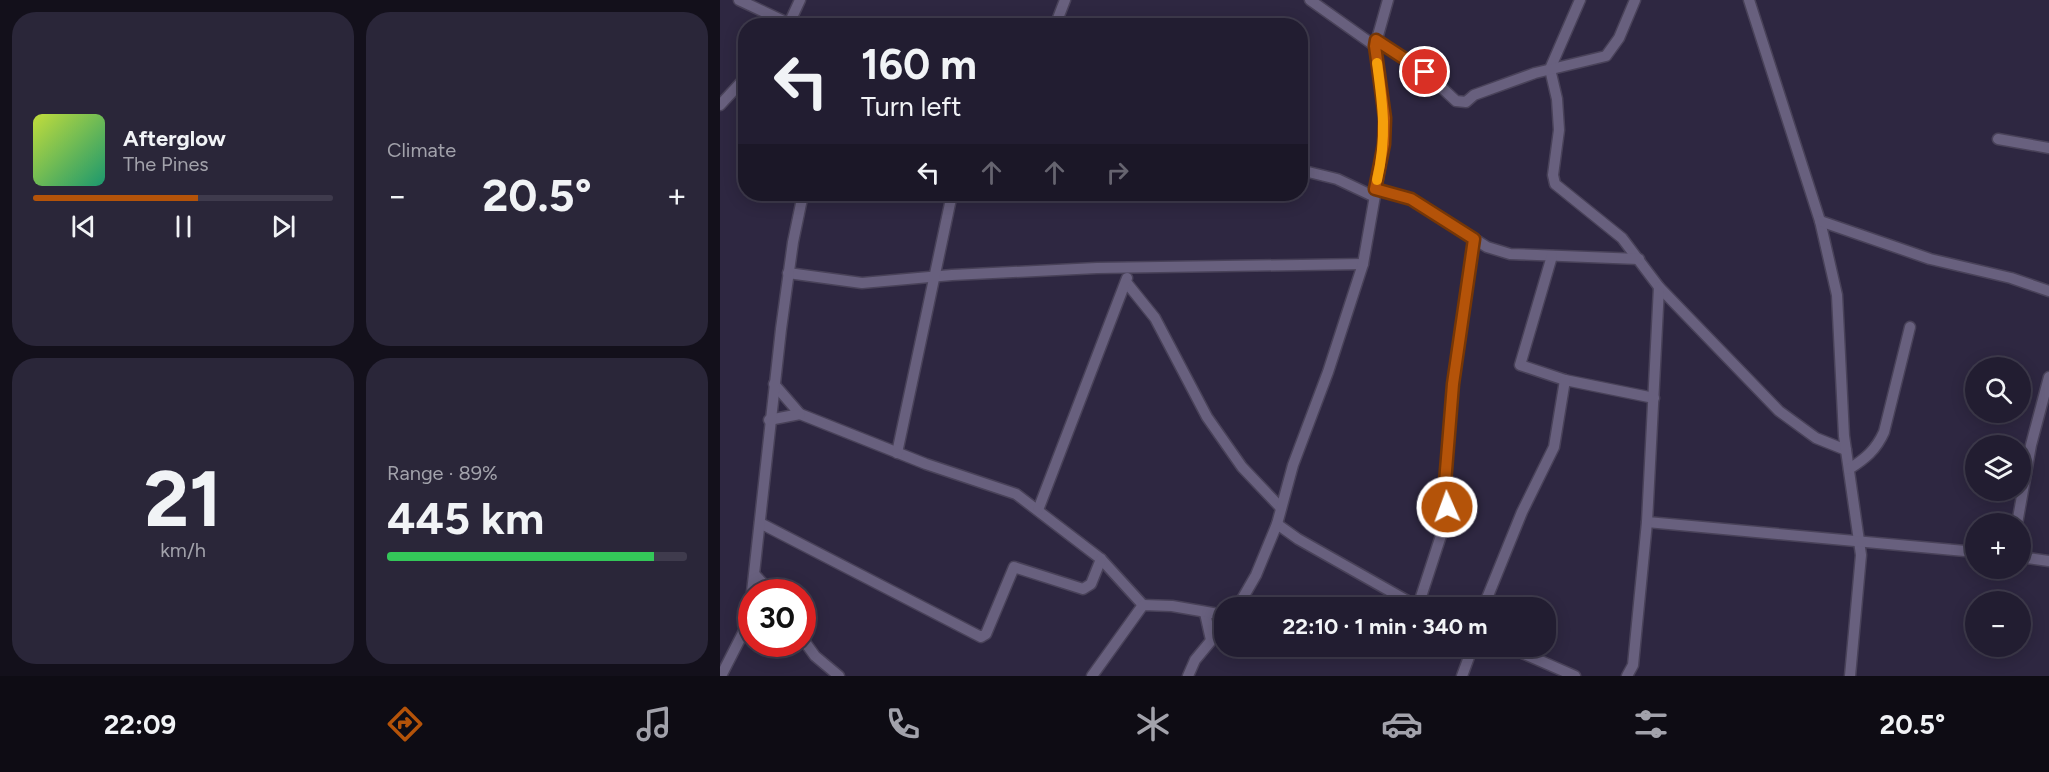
<!DOCTYPE html>
<html lang="en">
<head>
<meta charset="utf-8">
<style>
	body { margin:0; font-family:Figtree,sans-serif; background:#2a2639; color:#f1f3f6; height:100vh; display:flex; flex-direction:column; font-size:22px; white-space:nowrap }
	* { box-sizing:border-box; margin:0 }
	p { font-size:20px; color:#a2a2ab }
	.icon { flex:none; width:33px; height:33px; fill:none; stroke:currentColor; stroke-width:2; stroke-linecap:round; stroke-linejoin:round }
	.map { position:relative; flex:1; overflow:hidden }
	.side { display:flex; flex-direction:column; gap:12px; padding:12px; background:#13101b; width:720px }
	.side>* { flex:none }
	.top-card { position:absolute; left:18px; top:18px; width:570px; height:183px; border-radius:24px; box-shadow:0 3px 15px #0003,0 0 0 2px #3f3b4d; background:#221d31; color:#f1f3f6; overflow:hidden }
	.fabs { position:absolute; left:1245px; top:357px; display:grid; gap:12px }
	.fabs a { display:grid; place-items:center; width:66px; height:66px; border-radius:50%; background:#221d31; box-shadow:0 3px 15px #0003,0 0 0 2px #3f3b4d; font-size:30px }
	.speed { position:absolute; left:18px; top:579px; display:flex; gap:12px; font-size:30px; font-weight:700; text-align:center }
	.speed>* { display:grid; place-content:center; width:78px; height:78px; border-radius:50%; background:#221d31; box-shadow:0 3px 15px #0003,0 0 0 2px #3f3b4d; line-height:1 }
	.speed .limit { border:9px solid #d22; background:#fff; color:#111 }
	.pin { position:absolute; display:grid; place-items:center; width:51px; height:51px; color:#fff; margin:-26px; border:3px solid #fff; border-radius:50%; box-shadow:0 2px 6px #0007 }
	.me { position:absolute; width:66px; margin:-33px; rotate:358deg; stroke-linejoin:round; filter:drop-shadow(0 0 4px #0008) }
	.turn { display:flex; align-items:center; gap:21px; height:126px; padding:0 24px; font-size:27px }
	.turn .icon { width:78px; height:78px; stroke-width:2.5 }
	.turn b { display:block; font-size:42px; line-height:51px }
	.lanes { display:flex; align-items:center; height:57px; padding:0 24px; background:#0003; justify-content:center; gap:30px; direction:ltr }
	.lanes .off { opacity:.35 }
	.big { font-size:45px; font-weight:700; line-height:1.1 }
	.side .card { flex:1; display:flex; flex-direction:column; justify-content:center; gap:9px; min-width:0; padding:0 21px; border-radius:24px; background:#2a2639 }
	.side .dial { align-items:center; gap:0 }
	.dial b { font-size:78px; line-height:1 }
	.song { display:flex; align-items:center; gap:18px }
	.cover { width:72px; height:72px; border-radius:9px; background:linear-gradient(135deg,hsl(70 70% 55%),hsl(160 70% 35%)) }
	.played { height:6px; border-radius:3px; background:linear-gradient(90deg,#b45309 55%,#3f3b4d 55%) }
	.keys { display:flex; justify-content:space-around; direction:ltr }
	.heat { display:flex; justify-content:space-between; align-items:center; font-size:33px; direction:ltr }
	.charge { height:9px; border-radius:4px; background:linear-gradient(90deg,#34c759 89%,#3f3b4d 0) }
	.side .tiles { flex:1; display:grid; gap:12px; grid-template-columns:repeat(2,1fr) }
	.trip { position:absolute; left:494px; top:597px; width:342px; height:60px; border-radius:24px; background:#221d31; box-shadow:0 3px 15px #0003,0 0 0 2px #3f3b4d; font-weight:700; line-height:60px; text-align:center }
	.menu { display:flex; height:96px; justify-content:space-around; align-items:center; background:#0e0c14; color:#a2a2ab }
	.menu .icon { width:42px; height:42px }
	.menu .current { color:#b45309 }
	.menu b { font-size:27px; color:#f1f3f6 }
	main { display:flex; flex:1; min-height:0 }
	.map>svg:first-child { display:block }
	.lines { fill:none; stroke-linecap:round; stroke-linejoin:round }
	.minor-casing { stroke:#494259; stroke-width:13 }
	.minor { stroke:#68607e; stroke-width:10 }
	.route-casing { stroke:#753606; stroke-width:15 }
	.route { stroke:#b45309; stroke-width:10 }
	.slow { stroke:#f59e0b; stroke-width:10 }
</style>
</head>
<body>
<main>
<section class="side">
<div class="tiles">
<div class="card">
<div class="song"><i class="cover"></i><div><b>Afterglow</b><p>The Pines</p></div></div>
<div class="played"></div>
<div class="keys"><svg class="icon" aria-label="previous" viewBox="0 0 24 24"><path d="M18 5L8 12l10 7zM5 5v14"/></svg><svg class="icon" aria-label="pause" viewBox="0 0 24 24"><path d="M8 5v14M16 5v14"/></svg><svg class="icon" aria-label="next" viewBox="0 0 24 24"><path d="M6 5l10 7-10 7zM19 5v14"/></svg></div>
</div>
<div class="card"><p>Climate</p>
<div class="heat"><a>−</a><b class="big">20.5°</b><a>+</a></div>
</div>
<div class="card dial"><b>21</b><p>km/h</p></div>
<div class="card"><p>Range · 89%</p><b class="big">445 km</b><div class="charge"></div></div>
</div>
</section>
<div class="map">
<svg width="1329" height="676" viewBox="0 0 1329 676">
	<rect width="100%" height="100%" fill="#2e2741"/>
	<g class="lines">
		<g class="minor-casing">
			<g id="minor">
				<path d="M19,0L74,26"/>
				<path d="M590,0L655,46"/>
				<path d="M860,0L830,69L837,99L839,130L833,175L835,184L902,238L939,287L1059,411L1096,438L1126,450"/>
				<path d="M1029,0L1100,221L1117,295L1124,436L1141,555L1130,676"/>
				<path d="M68,26L80,0"/>
				<path d="M335,26L345,0"/>
				<path d="M656,40L705,72L736,101L746,102L754,95L815,73L886,56L899,38L915,0"/>
				<path d="M0,105L26,77"/>
				<path d="M1278,139L1329,148"/>
				<path d="M580,170L617,179L653,196"/>
				<path d="M655,189L691,199L767,247L790,254L919,259"/>
				<path d="M1100,221L1210,259L1291,278L1329,291"/>
				<path d="M832,256L800,365L845,380L934,398"/>
				<path d="M68,273L142,283L232,275L377,268L643,264"/>
				<path d="M406,282L435,318L487,417L522,467L561,508"/>
				<path d="M54,384L80,414L206,464L296,494L381,559L423,605"/>
				<path d="M49,420L80,414"/>
				<path d="M177,453L232,194"/>
				<path d="M1129,469C1145,459 1156,450 1164,432L1190,327"/>
				<path d="M318,510L407,278"/>
				<path d="M927,522L1256,552"/>
				<path d="M40,523L261,637L266,634L294,567L363,589L371,584L381,559"/>
				<path d="M557,524L578,539L700,608"/>
				<path d="M1297,524L1311,445L1329,377"/>
				<path d="M1300,557L1329,561"/>
				<path d="M35,575L51,592"/>
				<path d="M32,592L61,329L73,242L83,194"/>
				<path d="M698,606L728,514L724,495L733,384L754,239"/>
				<path d="M517,608L536,575L557,524L573,465L608,372L643,264L664,144L665,118L655,46L668,0"/>
				<path d="M763,608L802,512L834,447L845,380"/>
				<path d="M485,613L491,640"/>
				<path d="M82,638L95,656L119,676"/>
				<path d="M786,646L855,676"/>
				<path d="M1,676L24,631L32,595"/>
				<path d="M372,676L423,605L452,606L504,615"/>
				<path d="M468,676L475,660L504,625"/>
				<path d="M742,676L753,646"/>
				<path d="M907,676L913,665L927,522L939,287"/>
			</g>
		</g>
		<use href="#minor" class="minor"/>
	</g>
	<g class="lines">
		<g class="route-casing">
			<path id="route" d="M705,72L656,40L655,46L665,118L664,144L655,189L691,199L754,239L733,384L724,495L727,507"/>
		</g>
		<use href="#route" class="route"/>
		<path class="slow" d="M657,180C667,137 663,106 657,63"/>
	</g>
</svg>
<div class="fabs">
<a><svg class="icon" aria-label="search" viewBox="0 0 24 24"><circle cx="10" cy="10" r="6"/><path d="M15 15l6 6"/></svg></a>
<a><svg class="icon" aria-label="layers" viewBox="0 0 24 24"><path d="M12 4l9 5-9 5-9-5zM3 14l9 5 9-5"/></svg></a>
<a>+</a>
<a>−</a>
</div>
<div class="speed"><div class="limit">30</div></div>
<div class="pin" style="left:705px;top:72px;background:#d93025"><svg class="icon" aria-label="arrive" viewBox="0 0 24 24"><path d="M6 21V4h12l-3 4 3 4H6"/></svg></div>
<svg class="me" style="left:727px;top:507px" viewBox="-20 -20 40 40"><circle r="17" fill="#b45309" stroke="#fff" stroke-width="3"/><path d="M0-11L8 9 0 5-8 9z" fill="#fff"/></svg>
<div class="trip">22:10 · 1 min · 340 m</div>
<div class="top-card">
<div class="turn"><svg class="icon" aria-label="left" viewBox="0 0 24 24"><path d="M17 20v-9H6M10 6l-5 5 5 5"/></svg><div><b>160 m</b>Turn left</div></div>
<div class="lanes"><svg class="icon" aria-label="left" viewBox="0 0 24 24"><path d="M17 20v-9H6M10 6l-5 5 5 5"/></svg><svg class="icon off" aria-label="ahead" viewBox="0 0 24 24"><path d="M12 20V5M6 11l6-6 6 6"/></svg><svg class="icon off" aria-label="ahead" viewBox="0 0 24 24"><path d="M12 20V5M6 11l6-6 6 6"/></svg><svg class="icon off" aria-label="right" viewBox="0 0 24 24"><path d="M7 20v-9h11M14 6l5 5-5 5"/></svg></div>
</div>
</div>
</main>
<nav class="menu">
<b>22:09</b>
<svg class="icon current" aria-label="directions" viewBox="0 0 24 24"><path d="M12 3l9 9-9 9-9-9zM9 14v-3h6M13 9l2 2-2 2"/></svg>
<svg class="icon" aria-label="music" viewBox="0 0 24 24"><path d="M9 18V5l10-2v13"/><circle cx="6" cy="18" r="3"/><circle cx="16" cy="16" r="3"/></svg>
<svg class="icon" aria-label="phone" viewBox="0 0 24 24"><path d="M5 4h4l2 5-3 2q2 4 5 5l2-3 5 2v4C11 20 4 13 5 4z"/></svg>
<svg class="icon" aria-label="climate" viewBox="0 0 24 24"><path d="M12 3v18M4 7l16 10M4 17L20 7"/></svg>
<svg class="icon" aria-label="car" viewBox="0 0 24 24"><path d="M5 17H2v-5l4-1 3-4h7l3 4 3 1v5h-3M9 17h6M6 11h13"/><circle cx="7" cy="17" r="2"/><circle cx="17" cy="17" r="2"/></svg>
<svg class="icon" aria-label="filters" viewBox="0 0 24 24"><path d="M4 7h16M4 17h16"/><circle cx="9" cy="7" r="2"/><circle cx="15" cy="17" r="2"/></svg>
<b>20.5°</b>
</nav>
</body>
</html>
